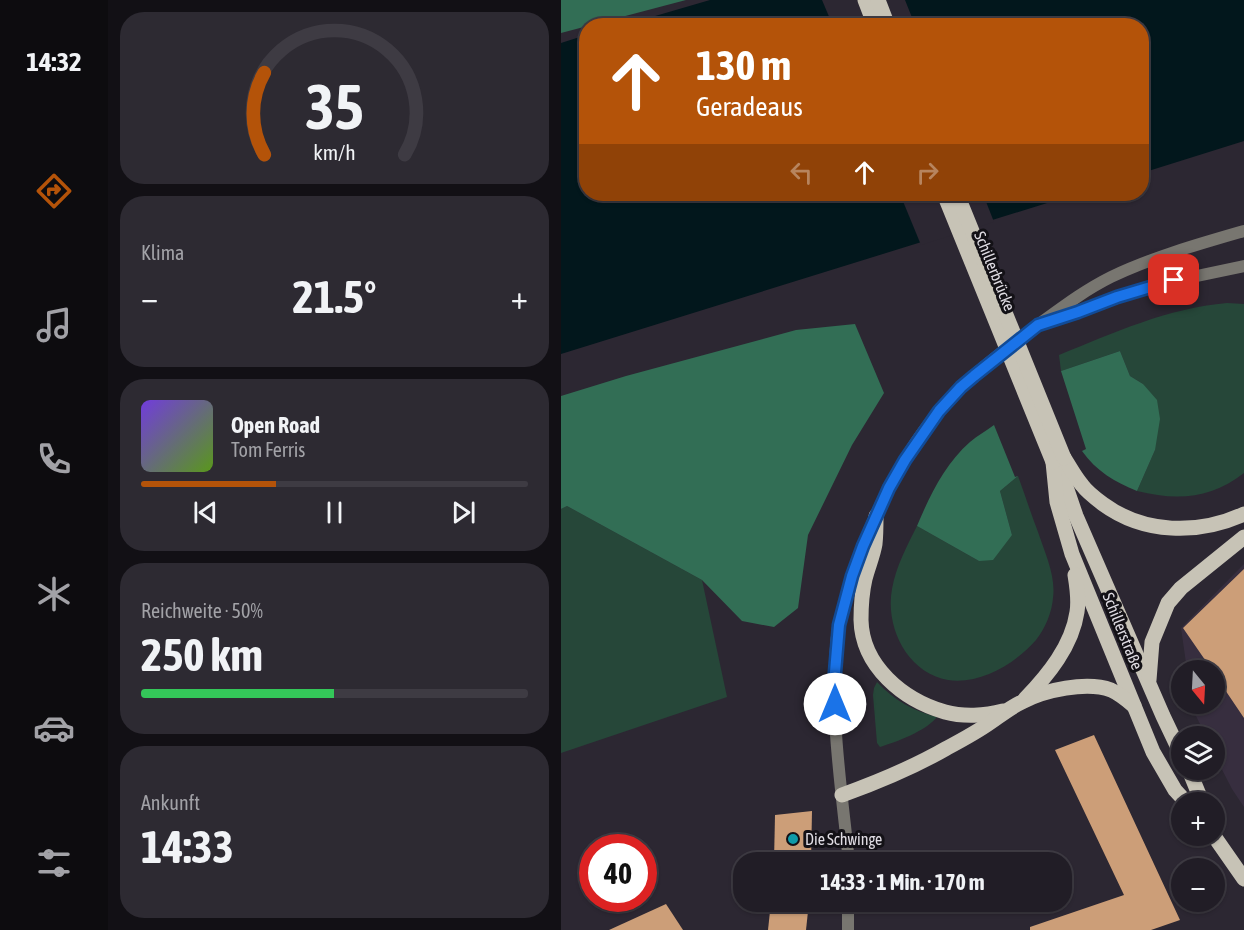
<!DOCTYPE html>
<html lang="de">
<head>
<meta charset="utf-8">
<style>
	body { margin:0; font-family:"Asap Condensed",sans-serif; background:#2d2a32; color:#f1f3f6; height:100vh; display:flex; flex-direction:column; font-size:22px; white-space:nowrap }
	* { box-sizing:border-box; margin:0 }
	p { font-size:20px; color:#a2a2a7 }
	.icon { flex:none; width:33px; height:33px; fill:none; stroke:currentColor; stroke-width:2; stroke-linecap:round; stroke-linejoin:round }
	.map { position:relative; flex:1; overflow:hidden }
	.sheet { display:flex; flex-direction:column; gap:12px; padding:12px; background:#121015; width:453px }
	.sheet>* { flex:none }
	.top-card { position:absolute; left:18px; top:18px; width:570px; height:183px; border-radius:24px; box-shadow:0 2px 4px #0004,0 0 0 2px #3e3b43; background:#b45309; color:#fff; overflow:hidden }
	.needle { width:39px; rotate:162deg }
	.tools { position:absolute; left:610px; top:660px; display:grid; gap:12px }
	.tools a { display:grid; place-items:center; width:54px; height:54px; border-radius:50%; background:#211d26; box-shadow:0 2px 4px #0004,0 0 0 2px #3e3b43; font-size:30px }
	.speed { position:absolute; left:18px; top:834px; display:flex; gap:12px; font-size:30px; font-weight:700; text-align:center }
	.speed>* { display:grid; place-content:center; width:78px; height:78px; border-radius:50%; background:#211d26; box-shadow:0 2px 4px #0004,0 0 0 2px #3e3b43; line-height:1 }
	.speed .limit { border:9px solid #d22; background:#fff; color:#111 }
	.pin { position:absolute; display:grid; place-items:center; width:51px; height:51px; color:#fff; margin:-26px; border-radius:12px; box-shadow:0 3px 9px #0006 }
	.me { position:absolute; width:66px; margin:-33px; rotate:0deg; stroke-linejoin:round; filter:drop-shadow(0 0 4px #0008) }
	.turn { display:flex; align-items:center; gap:21px; height:126px; padding:0 18px; font-size:27px }
	.turn .icon { width:78px; height:78px; stroke-width:2.5 }
	.turn b { display:block; font-size:42px; line-height:51px }
	.lanes { display:flex; align-items:center; height:57px; padding:0 18px; background:#0003; justify-content:center; gap:30px; direction:ltr }
	.lanes .off { opacity:.35 }
	.big { font-size:45px; font-weight:700; line-height:1.1 }
	.sheet .tile { flex:1; display:flex; flex-direction:column; justify-content:center; gap:9px; min-width:0; padding:0 21px; border-radius:24px; background:#2d2a32 }
	.sheet .dial { align-items:center; gap:0 }
	.dial svg { height:156px; overflow:visible; fill:none; stroke:#3e3b43; stroke-width:7; stroke-linecap:round; text-anchor:middle }
	.dial text { fill:#f1f3f6; stroke:none }
	.song { display:flex; align-items:center; gap:18px }
	.cover { width:72px; height:72px; border-radius:9px; background:linear-gradient(135deg,hsl(260 70% 55%),hsl(90 70% 35%)) }
	.played { height:6px; border-radius:3px; background:linear-gradient(90deg,#b45309 35%,#3e3b43 35%) }
	.keys { display:flex; justify-content:space-around; direction:ltr }
	.heat { display:flex; justify-content:space-between; align-items:center; font-size:33px; direction:ltr }
	.charge { height:9px; border-radius:4px; background:linear-gradient(90deg,#34c759 50%,#3e3b43 0) }
	.trip { position:absolute; left:172px; top:852px; width:339px; height:60px; border-radius:24px; background:#211d26; box-shadow:0 2px 4px #0004,0 0 0 2px #3e3b43; font-weight:700; line-height:60px; text-align:center }
	main { display:flex; flex:1; min-height:0 }
	.dock { display:flex; flex-direction:column; width:108px; justify-content:space-around; align-items:center; background:#0d0c0f; color:#a2a2a7 }
	.dock .icon { width:42px; height:42px }
	.dock .active { color:#b45309 }
	.dock b { font-size:27px; color:#f1f3f6 }
	.map>svg:first-child { display:block }
	.built { fill:#372e3f }
	.green { fill:#264739 }
	.forest { fill:#326e55 }
	.water { fill:#02171c }
	.pier { fill:#2c2732 }
	.building { fill:#cc9e78 }
	.lines { fill:none; stroke-linecap:round; stroke-linejoin:round }
	.tertiary { stroke:#787670; stroke-width:12 }
	.primary { stroke:#c7c3b6; stroke-width:15 }
	.primary-bridge { stroke:#c7c3b6; stroke-width:15 }
	.route-casing { stroke:#114b97; stroke-width:15 }
	.route { stroke:#1a73e8; stroke-width:10 }
	.culture-dot { fill:#0f9aa8; stroke:#131116; stroke-width:2 }
	.labels { text-anchor:middle; dominant-baseline:central; stroke-width:6; stroke-linejoin:round; paint-order:stroke }
	.street-label { font-size:16px; fill:#e0dde4; stroke:#131116 }
	.poi-label { font-size:16px; fill:#e0dde4; stroke:#131116; text-anchor:start }
</style>
</head>
<body>
<main>
<nav class="dock">
<b>14:32</b>
<svg class="icon active" aria-label="directions" viewBox="0 0 24 24"><path d="M12 3l9 9-9 9-9-9zM9 14v-3h6M13 9l2 2-2 2"/></svg>
<svg class="icon" aria-label="music" viewBox="0 0 24 24"><path d="M9 18V5l10-2v13"/><circle cx="6" cy="18" r="3"/><circle cx="16" cy="16" r="3"/></svg>
<svg class="icon" aria-label="phone" viewBox="0 0 24 24"><path d="M5 4h4l2 5-3 2q2 4 5 5l2-3 5 2v4C11 20 4 13 5 4z"/></svg>
<svg class="icon" aria-label="climate" viewBox="0 0 24 24"><path d="M12 3v18M4 7l16 10M4 17L20 7"/></svg>
<svg class="icon" aria-label="car" viewBox="0 0 24 24"><path d="M5 17H2v-5l4-1 3-4h7l3 4 3 1v5h-3M9 17h6M6 11h13"/><circle cx="7" cy="17" r="2"/><circle cx="17" cy="17" r="2"/></svg>
<svg class="icon" aria-label="filters" viewBox="0 0 24 24"><path d="M4 7h16M4 17h16"/><circle cx="9" cy="7" r="2"/><circle cx="15" cy="17" r="2"/></svg>
</nav>
<section class="sheet">
<div class="tile dial"><svg viewBox="0 0 100 80">
<path d="M14 69A42 42 0 1 1 86 69"/>
<path d="M14 69A42 42 0 0 1 14 27" stroke="#b45309"/>
<text x="50" y="56" font-size="32" font-weight="700">35</text>
<text x="50" y="72" font-size="11">km/h</text>
</svg></div>
<div class="tile"><p>Klima</p>
<div class="heat"><a>−</a><b class="big">21.5°</b><a>+</a></div>
</div>
<div class="tile">
<div class="song"><i class="cover"></i><div><b>Open Road</b><p>Tom Ferris</p></div></div>
<div class="played"></div>
<div class="keys"><svg class="icon" aria-label="previous" viewBox="0 0 24 24"><path d="M18 5L8 12l10 7zM5 5v14"/></svg><svg class="icon" aria-label="pause" viewBox="0 0 24 24"><path d="M8 5v14M16 5v14"/></svg><svg class="icon" aria-label="next" viewBox="0 0 24 24"><path d="M6 5l10 7-10 7zM19 5v14"/></svg></div>
</div>
<div class="tile"><p>Reichweite · 50%</p><b class="big">250 km</b><div class="charge"></div></div>
<div class="tile"><p>Ankunft</p><b class="big">14:33</b></div>
</section>
<div class="map">
<svg width="683" height="930" viewBox="0 0 683 930">
	<rect width="100%" height="100%" fill="#2c2732"/>
	<path class="built" d="M683,564V807L671,789L654,756V736H645L632,710L631,704H654V670H626L620,628Z"/>
	<g class="green">
		<path d="M666,303L683,304V473C650,499 616,501 576,491L594,450L582,384L569,376L559,351L500,371L498,355C552,333 607,308 666,303Z"/>
		<path d="M457,476C464,495 470,514 477,532C484,553 495,576 492,598C491,612 484,629 475,640C455,663 419,685 387,680C346,673 324,627 331,589C335,566 346,546 356,526L418,561L451,535L439,491Z"/>
		<path d="M6,506L141,580L166,697L0,753V509Z"/>
		<path d="M316,682C333,700 352,711 376,717C365,731 335,742 319,747L316,743L312,695L313,688Z"/>
	</g>
	<g class="forest">
		<path d="M0,0H125L0,33Z"/>
		<path d="M294,324L323,393L291,445L247,535L237,608L213,627L181,621L141,580L6,506L0,509V396L65,376L235,330Z"/>
		<path d="M559,351L569,376L582,384L596,400L599,419L594,450L576,491C554,482 535,471 521,451L525,449L500,371Z"/>
		<path d="M433,425L454,477L457,476L439,491L451,535L432,560L418,561L356,526C369,495 384,464 409,442C417,435 425,431 433,425Z"/>
	</g>
	<g class="water">
		<path d="M149,0H683V141L581,173L580,26H60Z"/>
		<path d="M25,35L26,194H515L0,354V43Z"/>
	</g>
	<g class="pier">
		<path d="M261,0H344L354,25L272,26Z"/>
		<path d="M339,194H422L433,222L360,245Z"/>
	</g>
	<g class="building">
		<path d="M683,569V718L654,675V670H651L622,628Z"/>
		<path d="M533,735L619,920L590,930H469V927L563,895L494,750Z"/>
		<path d="M251,811L250,862H213L214,815Z"/>
		<path d="M210,902H248L245,930H207Z"/>
		<path d="M105,904L122,930H48Z"/>
	</g>
	<g class="lines">
		<g class="tertiary">
			<path d="M484,323L593,285L683,266"/>
			<path d="M288,862C280,785 267,705 277,627C279,617 283,606 286,596C305,523 346,440 400,387C423,365 449,346 474,327C499,309 522,291 550,277C592,257 638,244 683,231"/>
			<path d="M287,930V902"/>
		</g>
		<g class="primary">
			<path d="M304,0L314,26"/>
			<path d="M317,0L327,26"/>
			<path d="M503,458V481L515,516L602,716L621,756"/>
			<path d="M503,458C509,467 514,477 521,485C526,492 534,498 542,504C583,534 637,535 683,514"/>
			<path d="M492,462L496,502L511,554L592,752L614,790L625,802"/>
			<path d="M315,516C315,525 315,535 314,544C312,556 307,567 304,579C301,592 300,606 300,620C301,666 342,700 384,712C402,717 424,716 442,711"/>
			<path d="M588,680L591,642L607,603L620,588L683,537"/>
			<path d="M464,699C487,675 511,646 516,612C518,600 516,587 514,575"/>
			<path d="M628,770L641,802"/>
			<path d="M281,795C317,782 353,767 386,748C401,740 416,732 430,722C440,715 450,707 461,702C483,690 526,681 550,690C559,694 566,700 573,706"/>
			<path d="M653,836L683,879"/>
		</g>
		<g class="primary-bridge">
			<path d="M383,194L492,462"/>
			<path d="M396,194L503,458"/>
		</g>
	</g>
	<g class="lines">
		<g class="route-casing">
			<path id="route" d="M274,704L273,684L278,625L291,576L302,546L328,488L344,460L378,411L400,387L413,376L477,325L517,312L556,297L613,280"/>
		</g>
		<use href="#route" class="route"/>
	</g>
	<circle class="culture-dot" cx="232" cy="839" r="6"/>
	<g class="labels">
		<g class="street-label">
			<text transform="translate(434 271) rotate(68)">Schillerbrücke</text>
			<text transform="translate(562 631) rotate(68)">Schillerstraße</text>
		</g>
		<g class="poi-label">
			<text x="244" y="839">Die Schwinge</text>
		</g>
	</g>
</svg>
<div class="tools">
<a><svg class="needle" viewBox="-14 -14 28 28"><path d="M0-13l5 13h-10z" fill="#e53935"/><path d="M0 13l5-13h-10z" fill="#a2a2a7"/></svg></a>
<a><svg class="icon" aria-label="layers" viewBox="0 0 24 24"><path d="M12 4l9 5-9 5-9-5zM3 14l9 5 9-5"/></svg></a>
<a>+</a>
<a>−</a>
</div>
<div class="speed"><div class="limit">40</div></div>
<div class="pin" style="left:613px;top:280px;background:#d93025"><svg class="icon" aria-label="arrive" viewBox="0 0 24 24"><path d="M6 21V4h12l-3 4 3 4H6"/></svg></div>
<svg class="me" style="left:274px;top:704px" viewBox="-20 -20 40 40"><circle r="19" fill="#fff"/><path d="M0-13L10 11 0 6-10 11z" fill="#1a73e8"/></svg>
<div class="trip">14:33 · 1 Min. · 170 m</div>
<div class="top-card">
<div class="turn"><svg class="icon" aria-label="ahead" viewBox="0 0 24 24"><path d="M12 20V5M6 11l6-6 6 6"/></svg><div><b>130 m</b>Geradeaus</div></div>
<div class="lanes"><svg class="icon off" aria-label="left" viewBox="0 0 24 24"><path d="M17 20v-9H6M10 6l-5 5 5 5"/></svg><svg class="icon" aria-label="ahead" viewBox="0 0 24 24"><path d="M12 20V5M6 11l6-6 6 6"/></svg><svg class="icon off" aria-label="right" viewBox="0 0 24 24"><path d="M7 20v-9h11M14 6l5 5-5 5"/></svg></div>
</div>
</div>
</main>
</body>
</html>
